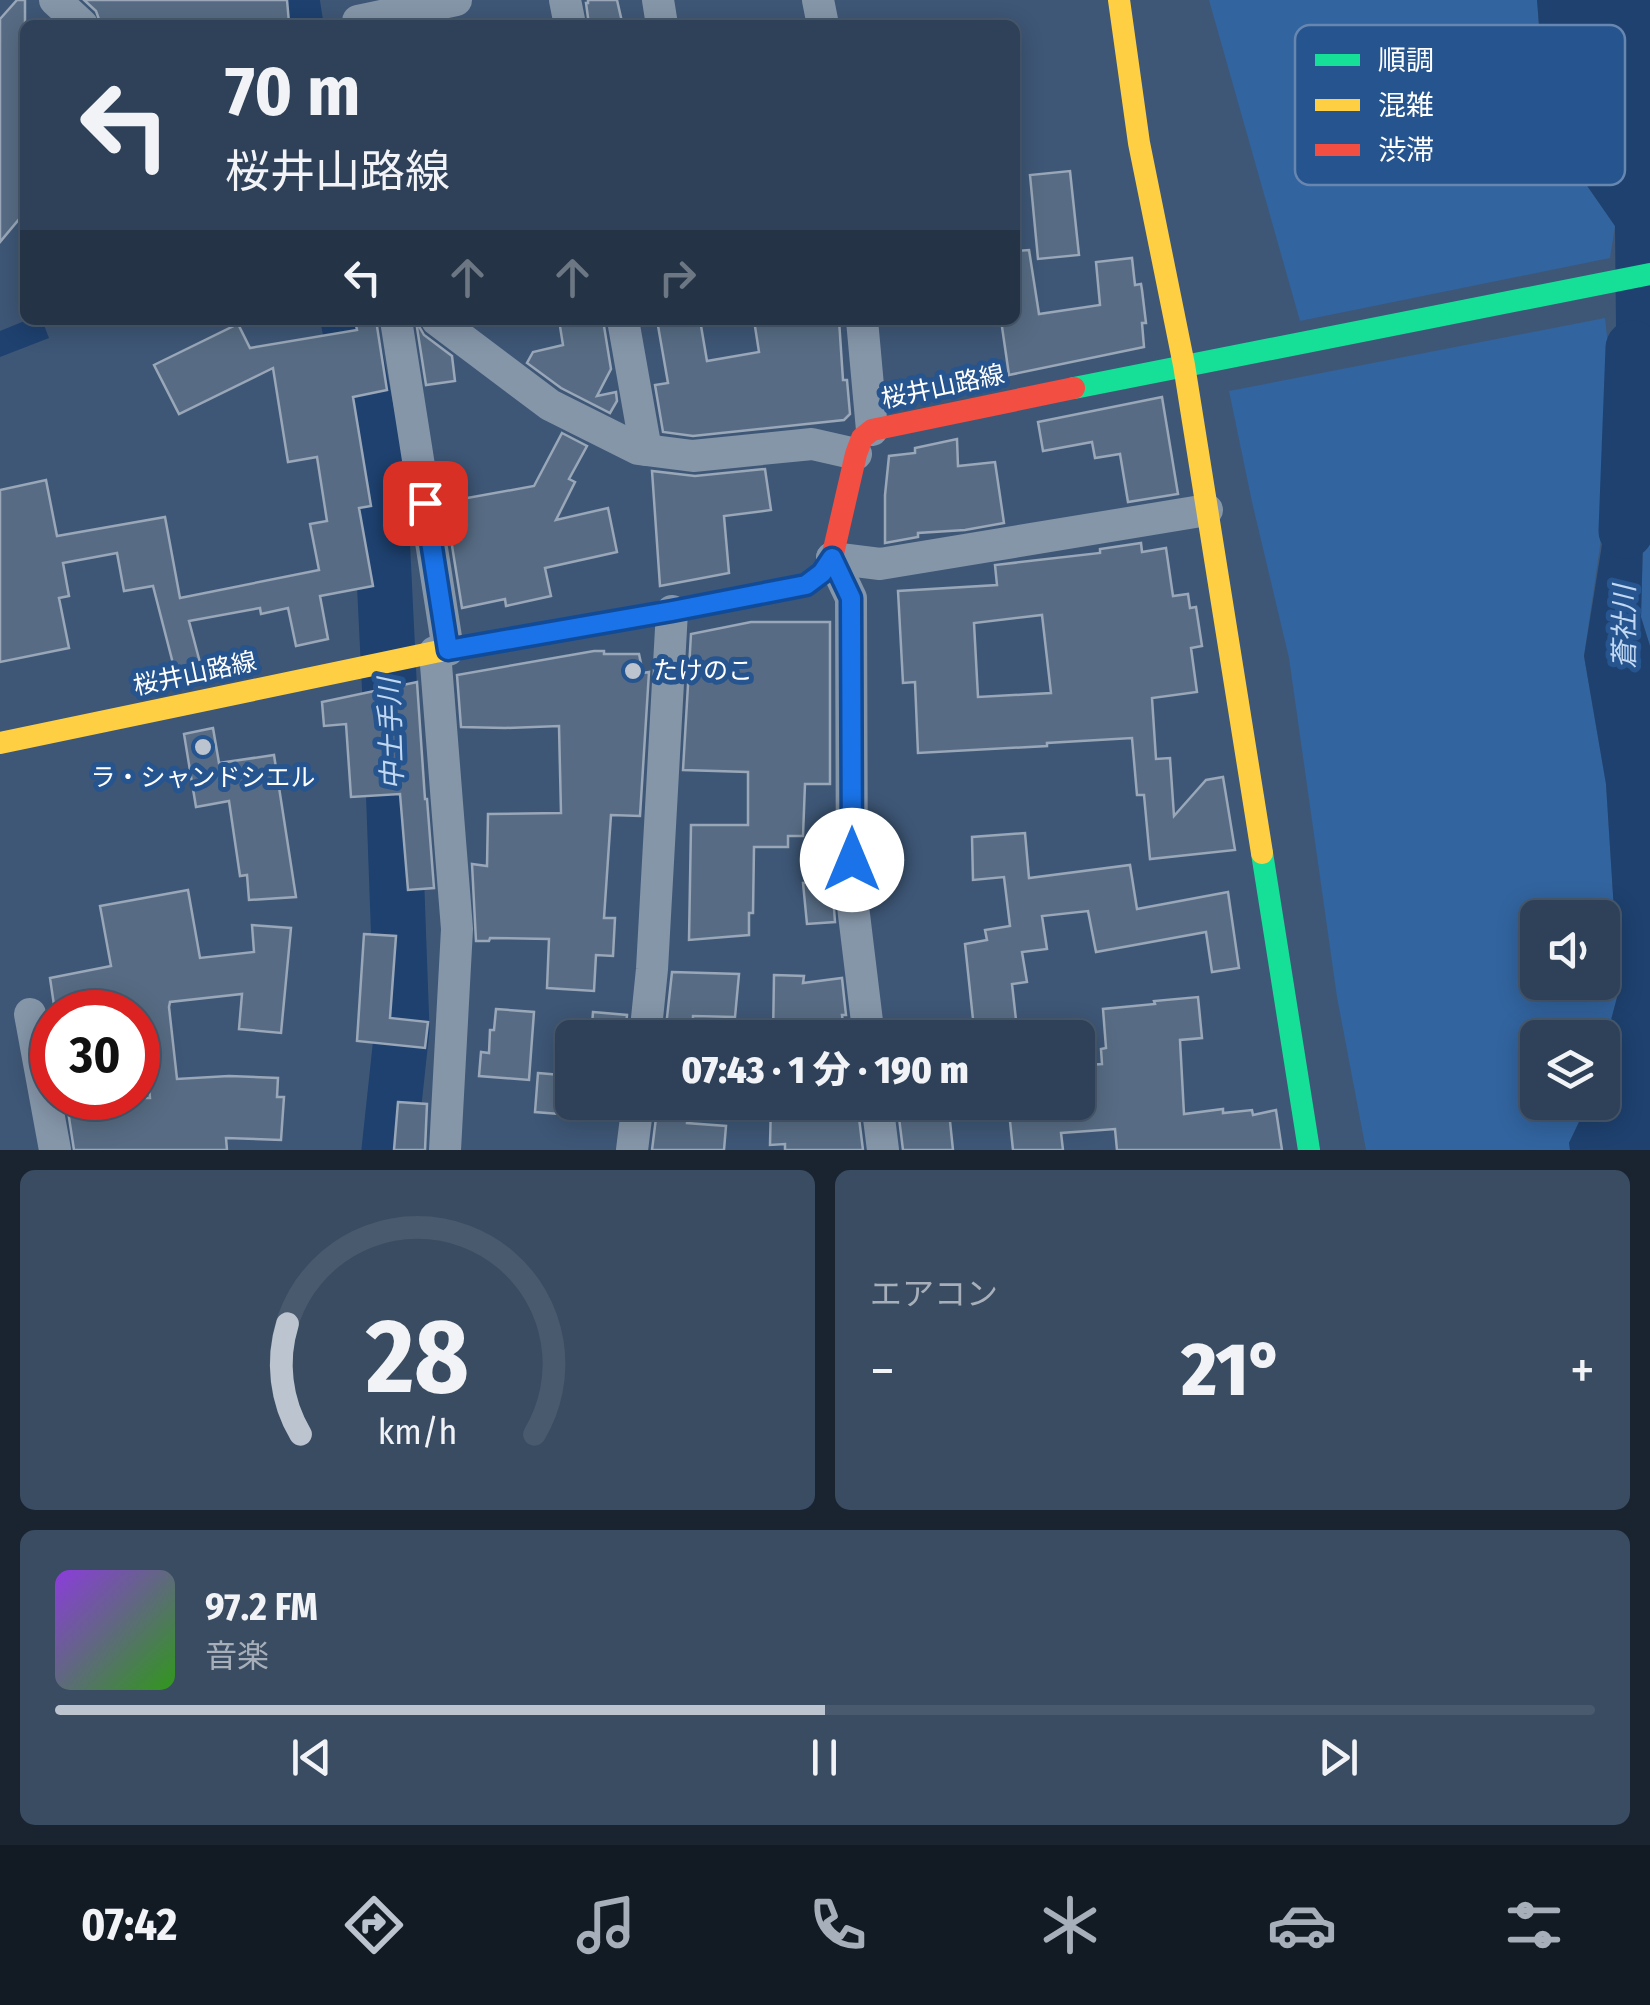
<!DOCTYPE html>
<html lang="ja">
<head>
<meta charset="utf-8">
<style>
	body { margin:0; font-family:"Fira Sans Condensed","Noto Sans JP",sans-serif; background:#3a4c61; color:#f1f3f6; height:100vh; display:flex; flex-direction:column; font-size:38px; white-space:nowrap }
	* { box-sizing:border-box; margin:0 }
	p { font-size:32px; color:#a7afba }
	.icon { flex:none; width:55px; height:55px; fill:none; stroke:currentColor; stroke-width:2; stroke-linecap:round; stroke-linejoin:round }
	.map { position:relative; height:1150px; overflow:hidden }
	.details { display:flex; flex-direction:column; gap:20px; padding:20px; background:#192430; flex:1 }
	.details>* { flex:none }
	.hud { position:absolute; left:20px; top:20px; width:1000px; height:305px; border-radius:15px; box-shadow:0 5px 25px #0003,0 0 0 2px #495a6e; background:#2e4158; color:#f1f3f6; overflow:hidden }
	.fabs { position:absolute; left:1520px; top:900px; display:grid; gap:20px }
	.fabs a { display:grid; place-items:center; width:100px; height:100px; border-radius:15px; background:#2e4158; box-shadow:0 5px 25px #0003,0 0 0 2px #495a6e; font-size:50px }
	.speed { position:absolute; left:30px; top:990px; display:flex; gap:20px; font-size:50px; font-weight:700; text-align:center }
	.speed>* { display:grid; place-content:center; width:130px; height:130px; border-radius:50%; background:#2e4158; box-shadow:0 5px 25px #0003,0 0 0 2px #495a6e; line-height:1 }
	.speed .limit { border:15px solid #d22; background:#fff; color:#111 }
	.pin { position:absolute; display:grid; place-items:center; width:85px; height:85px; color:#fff; margin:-42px; border-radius:20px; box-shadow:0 5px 15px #0006 }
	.me { position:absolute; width:110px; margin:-55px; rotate:0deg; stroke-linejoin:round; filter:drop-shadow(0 0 8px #0008) }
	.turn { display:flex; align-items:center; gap:35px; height:210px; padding:0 40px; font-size:45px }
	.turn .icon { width:130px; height:130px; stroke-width:2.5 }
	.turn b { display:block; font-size:70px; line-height:85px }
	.lanes { display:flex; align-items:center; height:95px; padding:0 40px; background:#0003; justify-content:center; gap:50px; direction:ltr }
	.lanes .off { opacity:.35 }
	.big { font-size:75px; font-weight:800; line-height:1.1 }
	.details .tile { flex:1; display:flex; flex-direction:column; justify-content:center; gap:15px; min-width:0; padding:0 35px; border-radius:15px; background:#3a4c61 }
	.details .dial { align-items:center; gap:0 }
	.dial svg { height:260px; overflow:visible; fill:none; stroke:#495a6e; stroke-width:7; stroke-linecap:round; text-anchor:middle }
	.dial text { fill:#f1f3f6; stroke:none }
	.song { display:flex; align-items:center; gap:30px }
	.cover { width:120px; height:120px; border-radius:15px; background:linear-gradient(135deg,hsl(270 70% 55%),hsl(110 70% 35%)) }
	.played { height:10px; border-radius:5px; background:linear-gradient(90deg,#bbc4cf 50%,#495a6e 50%) }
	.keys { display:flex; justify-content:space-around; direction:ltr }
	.heat { display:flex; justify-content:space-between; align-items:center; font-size:55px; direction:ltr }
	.details .tiles { flex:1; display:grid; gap:20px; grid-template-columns:1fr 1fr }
	.tile:last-child { grid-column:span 2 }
	.trip { position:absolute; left:555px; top:1020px; width:540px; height:100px; border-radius:15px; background:#2e4158; box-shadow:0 5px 25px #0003,0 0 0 2px #495a6e; font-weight:800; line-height:100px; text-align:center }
	.dock { display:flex; height:160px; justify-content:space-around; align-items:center; background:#121a23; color:#a7afba }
	.dock .icon { width:70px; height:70px }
	.dock .current { color:#bbc4cf }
	.dock b { font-size:45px; color:#f1f3f6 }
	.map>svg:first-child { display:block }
	.green { fill:#32649f; fill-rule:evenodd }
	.water { fill:#1e416f }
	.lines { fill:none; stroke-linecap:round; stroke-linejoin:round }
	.river { stroke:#1e416f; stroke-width:55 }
	.building { fill:#576c84; stroke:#99a7b8; stroke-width:2.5; fill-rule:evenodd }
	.street { stroke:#8596a9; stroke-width:32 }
	.fast { stroke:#16e098; stroke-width:22 }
	.slow { stroke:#ffcf43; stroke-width:22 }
	.jam { stroke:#f24e42; stroke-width:22 }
	.route-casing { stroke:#114b97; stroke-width:25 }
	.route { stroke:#1a73e8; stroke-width:18 }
	.poi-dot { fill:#bbc4cf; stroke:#26548e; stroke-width:4 }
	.labels { text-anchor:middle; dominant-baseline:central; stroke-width:10; stroke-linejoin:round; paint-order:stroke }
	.street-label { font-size:25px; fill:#fff; stroke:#26548e }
	.poi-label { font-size:25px; fill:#fff; stroke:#26548e; text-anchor:start }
	.water-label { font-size:28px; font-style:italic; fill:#c1d8f2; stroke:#26548e }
	.key { fill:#26548e; stroke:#6787b0; stroke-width:2.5 }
	.key-label { font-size:28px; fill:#fff }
</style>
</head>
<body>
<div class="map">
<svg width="1650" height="1150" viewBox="0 0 1650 1150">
	<rect width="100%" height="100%" fill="#3e5776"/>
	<g class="green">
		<path d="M1209,0H1537L1547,128L1615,226L1610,258L1300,321Z"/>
		<path d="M1605,318L1617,427L1650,418V646L1641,617L1644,502L1617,430L1584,656L1606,784L1619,990L1603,1050L1602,1038H1538V1102L1588,1103L1569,1143L1570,1150H1366L1337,997L1289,658L1252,502L1229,391ZM1538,918H1602V982H1538Z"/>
	</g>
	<g class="water">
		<path d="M1537,0H1650V418L1617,428L1644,502L1641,617L1650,646V1150H1570L1569,1143L1588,1103L1602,1102L1603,1050L1619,990L1606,784L1584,656L1601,551L1617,428L1615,226L1547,128Z"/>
		<path d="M27,320H42L49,338L0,357V331Z"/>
	</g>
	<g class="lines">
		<g class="river">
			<path d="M292,0L296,25"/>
			<path d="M348,320L379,472L390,699L402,1029L389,1150"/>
			<path d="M1626,531L1633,348"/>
		</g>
	</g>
	<g class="building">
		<path d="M17,0H25V212L0,242V19Z"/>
		<path d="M84,0H287L289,23L101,25L96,11Z"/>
		<path d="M588,0H617L622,22L589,25L586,3H588Z"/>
		<path d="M1070,171L1079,255L1038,259L1030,175Z"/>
		<path d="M1029,250L1039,314L1100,305L1096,262L1132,258L1135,285L1141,284L1142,290L1146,323H1142L1144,347L1009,375L1001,320H1015V251Z"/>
		<path d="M355,320H376L387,390L353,397L371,506L359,508L373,586L320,596L328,639L296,646L288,608L261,614L260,608L189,621L203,674L177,679L153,586L124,591L117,553L63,563L69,596L59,598L69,648L0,662V490L46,480L57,536L165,517L180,598L319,570L310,524L327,521L317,457L288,462L273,368L179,414L154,365L238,324L250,348L357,330Z"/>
		<path d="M559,320H603L611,369L597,396L616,392L617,401L610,413L561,388L527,363L533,352L563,345Z"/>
		<path d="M657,320H700L707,361L759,352L754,320H839L843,380H847L850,414L844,420L693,436L663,432L655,385L668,383Z"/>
		<path d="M416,321L424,335L452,356L455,381L426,385Z"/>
		<path d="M1162,397L1178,494L1128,502L1120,454L1095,458L1092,442L1043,451L1038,422Z"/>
		<path d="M562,433L587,446L569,479L575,482L556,520L608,508L617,552L545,568L551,596L506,606L505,599L462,608L445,502L534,486Z"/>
		<path d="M957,439L958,466L995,462L1004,523L965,530L918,533V537L885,543V495L889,456L915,453V448Z"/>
		<path d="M765,469L771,510L724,516L729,573L660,586L652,471L695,476Z"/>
		<path d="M1141,543L1142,552L1166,548L1173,596L1188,594L1190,608L1196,607L1202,646L1191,648L1197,692L1152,698L1156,759L1170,758L1174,816L1206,780L1223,777L1235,850L1150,859L1144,795H1137L1132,738L1047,743V746L918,753L915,682L903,683L898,591L997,585L995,565L1100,553V549ZM1042,615L1051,693L978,697L974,623Z"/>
		<path d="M751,622H830V784H805L803,836H788V847H754L753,913H749V935L689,940L691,825H748V772L683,770L691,634Z"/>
		<path d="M594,651H604V654H639L643,673L649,672L640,816L611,815L604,918H615L613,956L596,955L594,991L547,988L549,939L490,938L489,941H476L472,864L487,866L488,814L561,813L559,726L505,728L461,727L457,675Z"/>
		<path d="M417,682L425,799H427L434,888L408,890L400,794L351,797L346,724L324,726L322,702Z"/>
		<path d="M213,728L219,763L274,755L296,897L249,900L247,875L240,876L229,801L196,807L184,734Z"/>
		<path d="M1025,833L1029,878L1130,865L1137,909L1228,892L1239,968L1212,972L1206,932L1096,952L1088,911L1042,916L1047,949L1022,952L1027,982L1012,984L1018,1038H975L965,944L987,940L985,930L1010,926L1004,877L973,880L972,837Z"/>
		<path d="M832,881L835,922L807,924L803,883Z"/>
		<path d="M188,890L200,958L254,952L252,925L291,928L281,1033L239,1029L242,994L170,1002L169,1007L177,1079L229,1076L278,1078L277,1097H284L281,1140L226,1138L227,1150H74L66,1098H150L142,1011L55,1012L50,978L111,966L100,906Z"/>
		<path d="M364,934L396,936L390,1018L428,1022L425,1048L357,1041Z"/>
		<path d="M672,972L739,974L735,1017L693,1016L692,1037L665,1036Z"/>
		<path d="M774,975L804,976L803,983L842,978L846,1015H842L844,1032L799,1038H773Z"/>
		<path d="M1198,997L1202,1038L1180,1040L1184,1114L1223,1109V1113L1252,1110L1253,1115L1276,1110L1282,1150H1117L1115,1129L1061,1133L1063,1150H1013L1008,1102H1092L1088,1065L1102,1064L1101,1049L1106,1048L1103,1009L1155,1004L1154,1001Z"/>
		<path d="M496,1009L534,1012L529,1080L479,1076L481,1052L489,1053L490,1030H494Z"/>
		<path d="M593,1012L627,1015L625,1038H591Z"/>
		<path d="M538,1073L572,1076V1115L535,1112Z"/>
		<path d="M398,1102L427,1104L425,1150H394Z"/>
		<path d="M658,1102H689L687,1123L726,1126L724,1150H652Z"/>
		<path d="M771,1102H857L863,1150H785V1144L770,1145Z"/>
		<path d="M897,1102H948L953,1150H903Z"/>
	</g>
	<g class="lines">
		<g class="street">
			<path d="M55,0L82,25"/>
			<path d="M565,0L570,25"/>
			<path d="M658,0L662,25"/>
			<path d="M818,0L823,25"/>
			<path d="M358,21L456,0"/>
			<path d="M396,320L448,650"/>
			<path d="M437,320L550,405L638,449L693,456L812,444L856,454"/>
			<path d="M623,320L646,450"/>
			<path d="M862,320L872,430"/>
			<path d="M832,558L851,598L852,898L869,1038"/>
			<path d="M832,558L880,564L1207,510"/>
			<path d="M435,652L457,929L445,1150"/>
			<path d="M30,1014L55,1150"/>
			<path d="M645,1038L652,969L672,611"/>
			<path d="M877,1102L883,1150"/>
			<path d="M632,1150L638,1102"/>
		</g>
		<g class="fast">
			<path d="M1074,388L1650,274"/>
			<path d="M1262,853L1309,1150"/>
		</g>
		<g class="slow">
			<path d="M1119,0L1139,143L1184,365L1262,853"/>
			<path d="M0,743L435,652L673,611"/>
		</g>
		<path class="jam" d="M673,611L806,585L822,573L832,558L856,454L862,438L872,430L1074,388"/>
	</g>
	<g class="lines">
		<g class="route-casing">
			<path id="route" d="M425,503L448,650L672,611L806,585L822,573L832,558L851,598L852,860"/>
		</g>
		<use href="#route" class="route"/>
	</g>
	<g class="poi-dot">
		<circle cx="633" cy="671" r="10"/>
		<circle cx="203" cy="747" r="10"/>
	</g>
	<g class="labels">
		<g class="street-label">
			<text transform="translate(943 387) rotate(-12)">桜井山路線</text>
			<text transform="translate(195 674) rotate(-12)">桜井山路線</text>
		</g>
		<g class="poi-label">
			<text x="653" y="671">たけのこ</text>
			<text x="203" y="778" text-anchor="middle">ラ・シャンドシエル</text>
		</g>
		<g class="water-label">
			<text transform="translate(1624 627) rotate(-90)">蒼社川</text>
			<text transform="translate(391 734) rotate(-92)">中土手川</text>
		</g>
	</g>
	<rect x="1295" y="25" width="330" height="160" rx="15" class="key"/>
	<rect x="1315" y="54" width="45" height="12" fill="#16e098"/>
	<rect x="1315" y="99" width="45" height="12" fill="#ffcf43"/>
	<rect x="1315" y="144" width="45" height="12" fill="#f24e42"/>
	<g class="key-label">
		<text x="1378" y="70">順調</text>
		<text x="1378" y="115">混雑</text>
		<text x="1378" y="160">渋滞</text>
	</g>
</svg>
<div class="fabs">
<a><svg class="icon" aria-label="sound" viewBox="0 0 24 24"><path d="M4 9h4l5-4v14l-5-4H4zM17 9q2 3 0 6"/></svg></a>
<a><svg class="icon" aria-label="layers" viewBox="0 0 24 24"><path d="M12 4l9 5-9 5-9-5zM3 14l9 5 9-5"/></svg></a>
</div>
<div class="speed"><div class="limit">30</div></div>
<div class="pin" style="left:425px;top:503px;background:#d93025"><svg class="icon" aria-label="arrive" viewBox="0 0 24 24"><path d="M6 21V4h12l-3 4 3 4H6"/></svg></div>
<svg class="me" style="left:852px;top:860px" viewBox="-20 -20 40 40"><circle r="19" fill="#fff"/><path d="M0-13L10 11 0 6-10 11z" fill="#1a73e8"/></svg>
<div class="trip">07:43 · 1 分 · 190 m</div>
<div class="hud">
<div class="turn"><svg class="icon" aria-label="left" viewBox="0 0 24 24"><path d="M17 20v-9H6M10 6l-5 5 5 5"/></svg><div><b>70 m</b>桜井山路線</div></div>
<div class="lanes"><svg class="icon" aria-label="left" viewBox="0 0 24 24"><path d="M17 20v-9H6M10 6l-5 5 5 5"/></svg><svg class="icon off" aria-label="ahead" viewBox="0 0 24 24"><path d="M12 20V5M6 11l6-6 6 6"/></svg><svg class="icon off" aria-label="ahead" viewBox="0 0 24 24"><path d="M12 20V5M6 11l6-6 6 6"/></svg><svg class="icon off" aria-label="right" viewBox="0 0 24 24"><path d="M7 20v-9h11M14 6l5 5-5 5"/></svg></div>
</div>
</div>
<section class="details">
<div class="tiles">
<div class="tile dial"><svg viewBox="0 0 100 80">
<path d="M14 69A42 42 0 1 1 86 69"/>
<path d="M14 69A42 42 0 0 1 10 35" stroke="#bbc4cf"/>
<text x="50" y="56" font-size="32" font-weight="700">28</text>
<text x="50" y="72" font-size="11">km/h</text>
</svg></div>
<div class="tile"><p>エアコン</p>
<div class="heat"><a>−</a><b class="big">21°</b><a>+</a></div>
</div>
<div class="tile">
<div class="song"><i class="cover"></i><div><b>97.2 FM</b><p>音楽</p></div></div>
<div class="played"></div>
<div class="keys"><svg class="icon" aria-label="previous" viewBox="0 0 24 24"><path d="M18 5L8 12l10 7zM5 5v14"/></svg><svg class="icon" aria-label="pause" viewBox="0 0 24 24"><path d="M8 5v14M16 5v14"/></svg><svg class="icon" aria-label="next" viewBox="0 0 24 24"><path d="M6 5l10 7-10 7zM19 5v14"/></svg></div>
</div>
</div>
</section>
<nav class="dock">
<b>07:42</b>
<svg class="icon current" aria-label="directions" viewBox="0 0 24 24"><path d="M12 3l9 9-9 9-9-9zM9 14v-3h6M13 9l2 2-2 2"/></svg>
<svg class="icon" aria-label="music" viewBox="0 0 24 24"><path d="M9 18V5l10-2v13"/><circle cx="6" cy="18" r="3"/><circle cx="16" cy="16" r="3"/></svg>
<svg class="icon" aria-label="phone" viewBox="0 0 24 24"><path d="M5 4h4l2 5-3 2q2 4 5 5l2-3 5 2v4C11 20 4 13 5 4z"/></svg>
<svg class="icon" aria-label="climate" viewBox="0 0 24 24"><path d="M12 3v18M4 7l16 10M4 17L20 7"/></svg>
<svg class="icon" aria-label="car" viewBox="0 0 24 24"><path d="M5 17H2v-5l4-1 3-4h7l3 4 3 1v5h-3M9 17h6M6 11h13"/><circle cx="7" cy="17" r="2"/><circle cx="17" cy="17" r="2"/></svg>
<svg class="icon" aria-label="filters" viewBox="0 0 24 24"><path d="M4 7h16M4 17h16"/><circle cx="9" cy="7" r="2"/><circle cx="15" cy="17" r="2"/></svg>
</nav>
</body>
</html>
